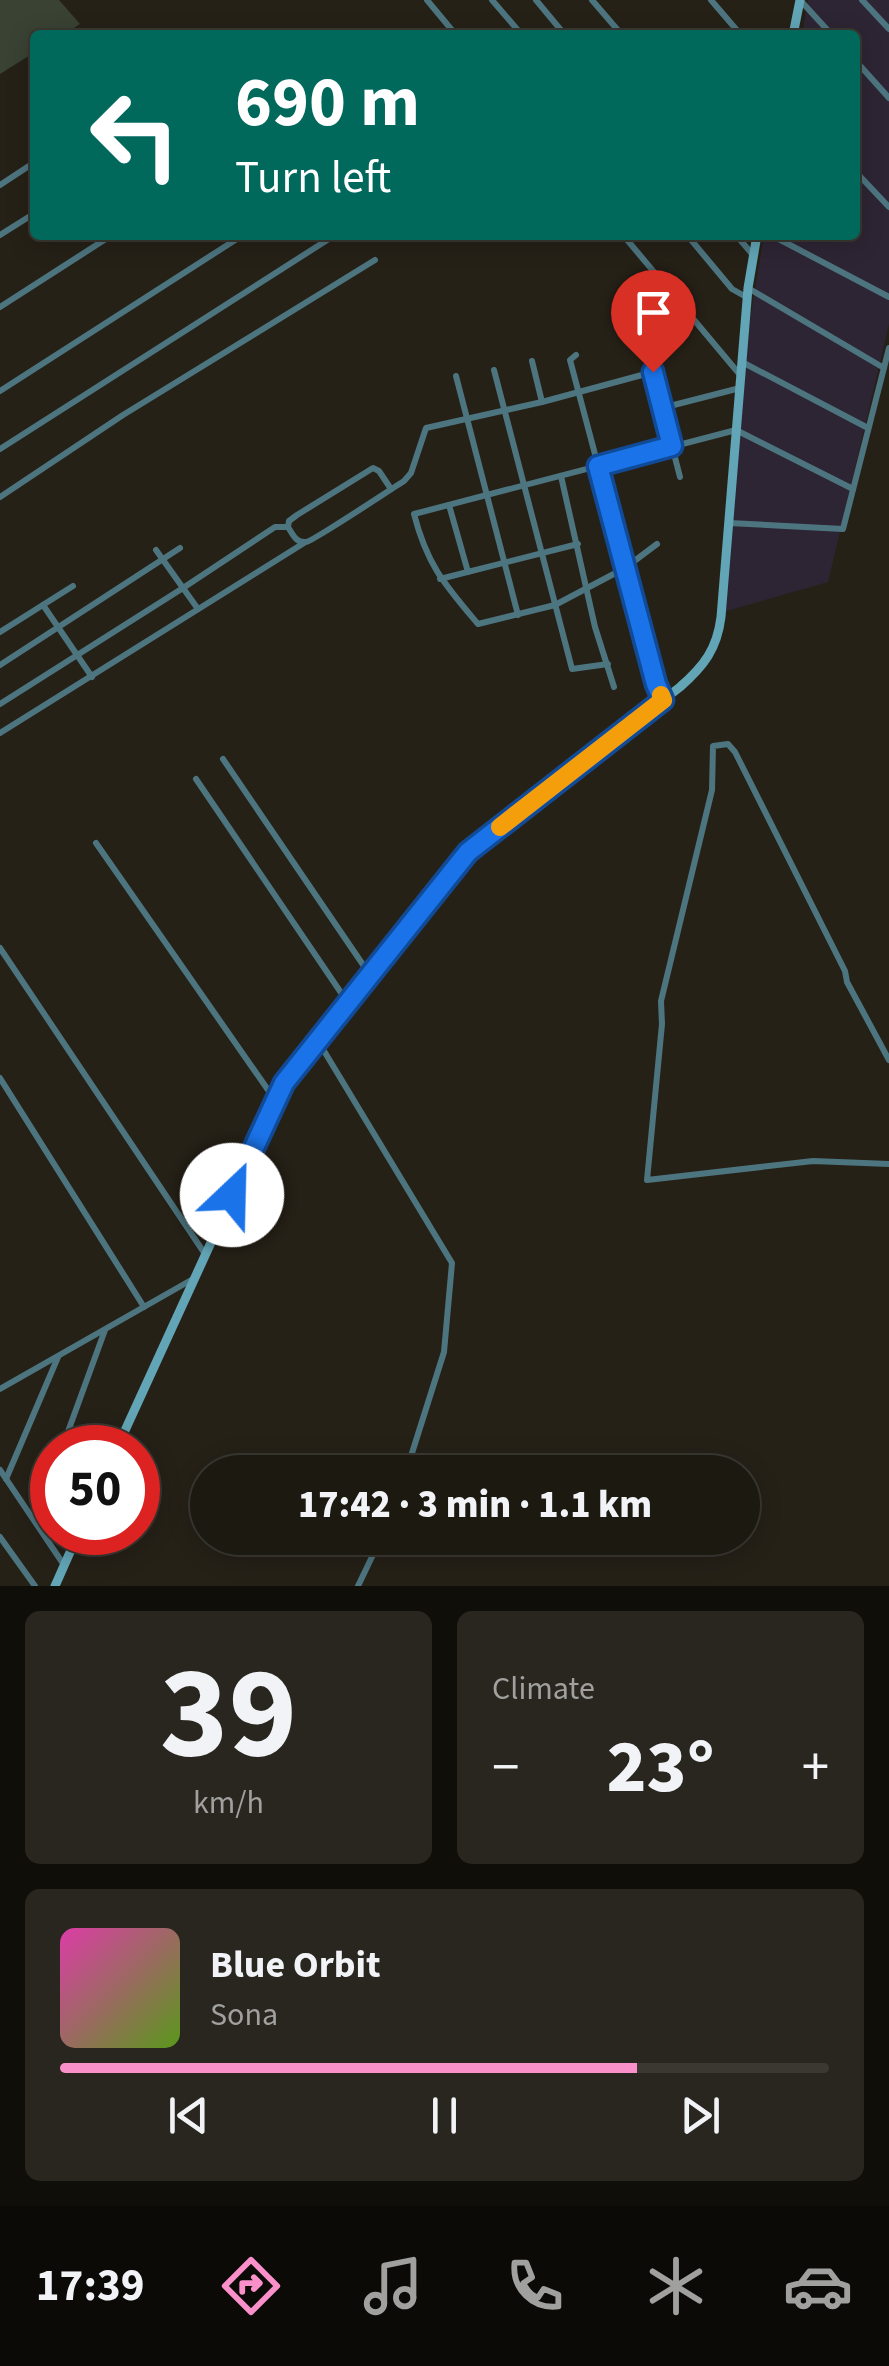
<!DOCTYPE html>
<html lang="en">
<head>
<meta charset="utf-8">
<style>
	body { margin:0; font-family:"Source Sans 3",sans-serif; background:#29261f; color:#f1f3f6; height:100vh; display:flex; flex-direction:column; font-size:38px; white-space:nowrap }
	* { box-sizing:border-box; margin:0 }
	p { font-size:32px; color:#a0a09f }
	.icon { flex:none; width:55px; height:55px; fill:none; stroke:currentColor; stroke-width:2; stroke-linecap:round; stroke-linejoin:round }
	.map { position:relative; height:1586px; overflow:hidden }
	.drawer { display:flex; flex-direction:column; gap:25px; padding:25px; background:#0f0e09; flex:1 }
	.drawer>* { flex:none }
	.top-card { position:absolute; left:30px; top:30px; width:830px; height:210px; border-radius:10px; box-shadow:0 5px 25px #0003,0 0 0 2px #3a3831; background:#00695c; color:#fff; overflow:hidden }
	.speed { position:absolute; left:30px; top:1425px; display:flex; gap:20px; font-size:50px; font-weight:700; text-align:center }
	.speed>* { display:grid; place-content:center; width:130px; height:130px; border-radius:50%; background:#1c1911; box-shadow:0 5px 25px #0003,0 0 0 2px #3a3831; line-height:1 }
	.speed .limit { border:15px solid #d22; background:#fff; color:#111 }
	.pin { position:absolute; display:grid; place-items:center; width:85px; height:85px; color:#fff; margin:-102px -42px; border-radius:50% 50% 50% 0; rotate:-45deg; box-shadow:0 0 10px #0007 }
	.pin .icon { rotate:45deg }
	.me { position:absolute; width:110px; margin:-55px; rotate:24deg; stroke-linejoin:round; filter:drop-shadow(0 0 8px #0008) }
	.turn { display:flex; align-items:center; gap:35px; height:210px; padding:0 40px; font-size:45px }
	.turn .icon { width:130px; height:130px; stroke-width:2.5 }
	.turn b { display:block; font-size:70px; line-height:85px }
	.big { font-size:75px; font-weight:800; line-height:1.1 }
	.drawer .tile { flex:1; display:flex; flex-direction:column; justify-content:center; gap:15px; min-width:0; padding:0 35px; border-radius:15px; background:#29261f }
	.drawer .dial { align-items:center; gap:0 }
	.dial b { font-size:130px; line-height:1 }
	.song { display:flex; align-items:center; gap:30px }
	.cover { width:120px; height:120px; border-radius:15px; background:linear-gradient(135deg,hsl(320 70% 55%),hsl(90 70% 35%)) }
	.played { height:10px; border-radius:5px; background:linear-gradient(90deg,#f990ca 75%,#3a3831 75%) }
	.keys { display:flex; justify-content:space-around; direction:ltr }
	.heat { display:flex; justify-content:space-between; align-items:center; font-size:55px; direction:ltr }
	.drawer .tiles { flex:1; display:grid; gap:25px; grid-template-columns:1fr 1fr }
	.tile:last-child { grid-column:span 2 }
	.trip { position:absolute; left:190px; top:1455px; width:570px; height:100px; border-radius:50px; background:#1c1911; box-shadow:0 5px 25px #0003,0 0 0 2px #3a3831; font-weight:800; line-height:100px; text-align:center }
	.tab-bar { display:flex; height:160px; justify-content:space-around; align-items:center; background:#0b0a07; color:#a0a09f }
	.tab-bar .icon { width:70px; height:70px }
	.tab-bar .selected { color:#f990ca }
	.tab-bar b { font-size:45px; color:#f1f3f6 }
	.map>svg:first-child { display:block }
	.industrial { fill:#2e2534 }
	.green { fill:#394233 }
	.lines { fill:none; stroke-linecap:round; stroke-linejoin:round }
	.street { stroke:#4d7580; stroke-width:6 }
	.secondary { stroke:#62a5b6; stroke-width:9 }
	.route-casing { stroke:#114b97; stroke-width:25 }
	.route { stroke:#1a73e8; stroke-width:18 }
	.slow { stroke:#f59e0b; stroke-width:18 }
</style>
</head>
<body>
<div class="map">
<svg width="889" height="1586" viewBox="0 0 889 1586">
	<rect width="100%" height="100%" fill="#262117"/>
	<path class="industrial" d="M808,0H889V324L828,582L723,612L750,320L764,235H855V35H802Z"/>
	<path class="green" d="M0,0H59L80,24L63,35H35V52L0,74Z"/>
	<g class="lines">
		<g class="street">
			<path d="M427,0L456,35"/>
			<path d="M492,0L522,35"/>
			<path d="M536,0L565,35"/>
			<path d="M592,0L622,35"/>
			<path d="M711,0L741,35"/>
			<path d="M800,0L832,35"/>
			<path d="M862,0L889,29"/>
			<path d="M855,60L889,98"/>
			<path d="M855,171L889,207"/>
			<path d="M0,185L35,162"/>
			<path d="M0,235L35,213"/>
			<path d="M623,235L741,376"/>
			<path d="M687,235L732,289L748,298"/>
			<path d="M736,235L753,255"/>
			<path d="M771,235L889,297"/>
			<path d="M748,288L884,368"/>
			<path d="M0,307L112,235"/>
			<path d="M576,355L570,360L656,684L663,700"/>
			<path d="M532,361L542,402"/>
			<path d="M742,362L868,428"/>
			<path d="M494,370L572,669L608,664"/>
			<path d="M456,376L518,615"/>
			<path d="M0,391L243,235"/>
			<path d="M662,408L740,388"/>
			<path d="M0,449L335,235"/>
			<path d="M561,476L595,627L614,687"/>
			<path d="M0,497L123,415L375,260"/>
			<path d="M449,505L468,572"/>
			<path d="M729,523L843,529L889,348"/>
			<path d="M288,527L289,521L297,515L373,468L379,471L391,489"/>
			<path d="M657,544L625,568L555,605L478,624C445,585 427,565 414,514L736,430L853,489"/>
			<path d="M156,550L183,588L275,527H288C293,535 296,543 306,542C312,542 391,489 404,481L411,473L426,428L542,402L653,372L680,477"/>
			<path d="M440,579L578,544"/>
			<path d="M43,605L92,677"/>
			<path d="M0,632L73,586"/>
			<path d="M0,665L180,548"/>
			<path d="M0,704L183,588L198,609"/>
			<path d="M0,733L304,543"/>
			<path d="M223,759L370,975"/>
			<path d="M196,779L348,1003"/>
			<path d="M96,843L275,1100"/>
			<path d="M0,948L205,1254"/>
			<path d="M318,1041L452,1263L444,1352L406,1472"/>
			<path d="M889,1060L847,982L845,971L735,752L728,744L713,746L712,790L661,1001L662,1024L647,1180L813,1161L889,1164"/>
			<path d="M0,1078L144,1307"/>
			<path d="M0,1389L193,1279"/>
			<path d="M62,1448L105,1330"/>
			<path d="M0,1470L64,1565"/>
			<path d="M52,1472L49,1480L52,1481"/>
			<path d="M6,1479L58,1357"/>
			<path d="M0,1537L35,1586"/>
			<path d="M358,1586L381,1538"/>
		</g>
		<g class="secondary">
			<path d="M793,35L800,0"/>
			<path d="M117,1448L284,1083L468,852L680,687C704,666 717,649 721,617L748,288L757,235"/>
			<path d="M55,1586L79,1532"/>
		</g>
	</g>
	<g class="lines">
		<g class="route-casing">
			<path id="route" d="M232,1195L284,1083L468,852L663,700L656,684L598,466L672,446L653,372"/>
		</g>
		<use href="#route" class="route"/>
		<path class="slow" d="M500,827L663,700L661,695"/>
	</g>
</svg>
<div class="speed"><div class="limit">50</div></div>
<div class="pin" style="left:653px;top:372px;background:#d93025"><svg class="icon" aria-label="arrive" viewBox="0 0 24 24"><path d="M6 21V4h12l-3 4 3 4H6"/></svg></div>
<svg class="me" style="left:232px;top:1195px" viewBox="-20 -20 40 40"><circle r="19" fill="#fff"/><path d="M0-13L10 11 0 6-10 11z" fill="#1a73e8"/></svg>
<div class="trip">17:42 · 3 min · 1.1 km</div>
<div class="top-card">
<div class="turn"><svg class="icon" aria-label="left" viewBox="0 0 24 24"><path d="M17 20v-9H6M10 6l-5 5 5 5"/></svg><div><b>690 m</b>Turn left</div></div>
</div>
</div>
<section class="drawer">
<div class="tiles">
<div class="tile dial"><b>39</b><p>km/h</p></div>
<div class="tile"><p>Climate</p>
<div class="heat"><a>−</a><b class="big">23°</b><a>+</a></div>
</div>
<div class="tile">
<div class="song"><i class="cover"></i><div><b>Blue Orbit</b><p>Sona</p></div></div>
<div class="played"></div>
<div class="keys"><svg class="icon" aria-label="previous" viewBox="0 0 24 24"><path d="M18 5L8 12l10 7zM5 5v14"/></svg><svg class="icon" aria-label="pause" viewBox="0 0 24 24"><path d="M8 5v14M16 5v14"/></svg><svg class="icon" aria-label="next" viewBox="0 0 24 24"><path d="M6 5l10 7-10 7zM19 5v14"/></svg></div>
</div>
</div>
</section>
<nav class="tab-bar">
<b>17:39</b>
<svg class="icon selected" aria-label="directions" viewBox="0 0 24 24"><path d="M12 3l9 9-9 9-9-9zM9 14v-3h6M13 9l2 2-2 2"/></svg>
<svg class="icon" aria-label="music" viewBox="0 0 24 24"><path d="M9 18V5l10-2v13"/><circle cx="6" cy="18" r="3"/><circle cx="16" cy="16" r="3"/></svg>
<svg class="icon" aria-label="phone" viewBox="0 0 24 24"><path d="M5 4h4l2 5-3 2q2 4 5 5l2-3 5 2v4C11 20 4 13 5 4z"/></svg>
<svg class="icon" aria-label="climate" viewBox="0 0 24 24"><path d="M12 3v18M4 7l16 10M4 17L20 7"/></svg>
<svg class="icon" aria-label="car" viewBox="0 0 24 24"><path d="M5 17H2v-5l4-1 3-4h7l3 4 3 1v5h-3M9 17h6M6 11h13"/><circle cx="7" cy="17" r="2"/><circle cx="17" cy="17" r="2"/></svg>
</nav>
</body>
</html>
